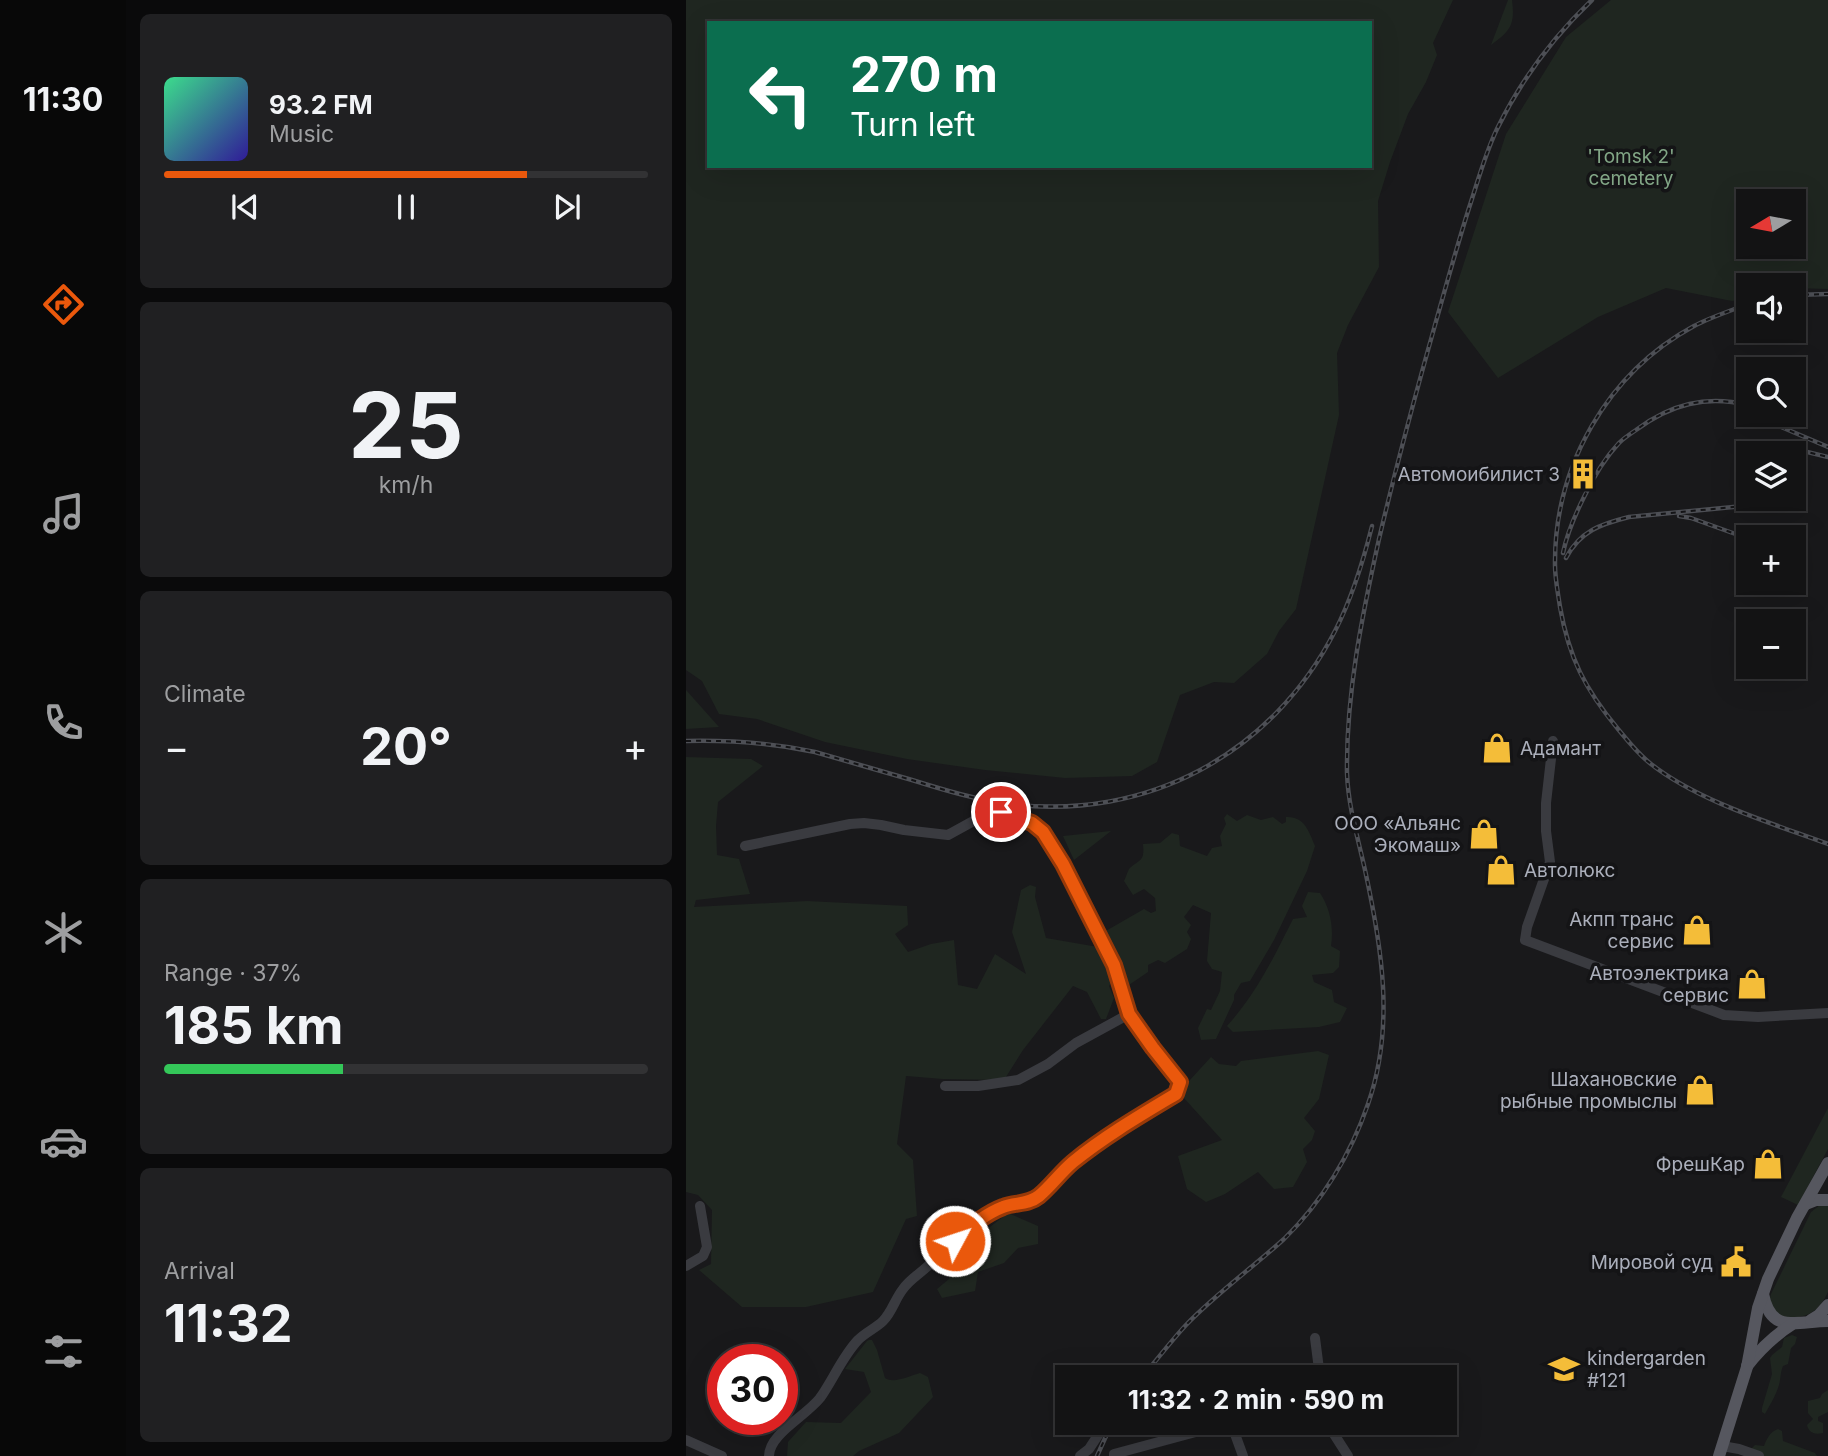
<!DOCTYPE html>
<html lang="en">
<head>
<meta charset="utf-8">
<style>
	body { margin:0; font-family:Inter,sans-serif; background:#202022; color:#f1f3f6; height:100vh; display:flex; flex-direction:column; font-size:26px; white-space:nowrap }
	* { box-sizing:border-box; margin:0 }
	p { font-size:23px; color:#9d9ea0 }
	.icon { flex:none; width:38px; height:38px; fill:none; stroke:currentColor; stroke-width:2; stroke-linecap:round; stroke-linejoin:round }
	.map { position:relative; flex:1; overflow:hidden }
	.side { display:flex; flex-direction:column; gap:14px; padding:14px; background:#0a0a0b; width:560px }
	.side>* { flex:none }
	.guide { position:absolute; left:21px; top:21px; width:665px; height:147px; border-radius:0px; box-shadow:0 7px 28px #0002,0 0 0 2px #323234; background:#0b6e4f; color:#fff; overflow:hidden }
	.needle { width:46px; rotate:260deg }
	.buttons { position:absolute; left:1050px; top:189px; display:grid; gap:14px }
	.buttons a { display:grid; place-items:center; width:70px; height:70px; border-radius:0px; background:#131314; box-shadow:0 7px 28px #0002,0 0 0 2px #323234; font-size:35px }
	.speed { position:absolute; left:21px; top:1344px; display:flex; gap:14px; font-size:35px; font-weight:700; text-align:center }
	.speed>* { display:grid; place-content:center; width:91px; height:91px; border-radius:50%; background:#131314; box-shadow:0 7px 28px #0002,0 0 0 2px #323234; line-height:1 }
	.speed .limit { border:10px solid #d22; background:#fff; color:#111 }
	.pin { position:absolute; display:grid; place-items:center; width:60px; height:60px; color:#fff; margin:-30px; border:4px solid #fff; border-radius:50%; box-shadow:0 2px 7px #0007 }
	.me { position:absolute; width:77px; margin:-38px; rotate:50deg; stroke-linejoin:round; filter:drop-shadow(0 0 5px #0008) }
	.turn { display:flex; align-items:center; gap:24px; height:147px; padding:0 28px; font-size:32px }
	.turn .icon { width:91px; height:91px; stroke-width:2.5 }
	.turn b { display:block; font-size:49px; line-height:60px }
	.big { font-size:52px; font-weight:700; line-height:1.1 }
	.side .widget { flex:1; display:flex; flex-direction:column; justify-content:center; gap:10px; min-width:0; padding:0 24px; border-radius:10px; background:#202022 }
	.side .dial { align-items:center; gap:0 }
	.dial b { font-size:91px; line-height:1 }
	.song { display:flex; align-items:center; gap:21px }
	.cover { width:84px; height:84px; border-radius:10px; background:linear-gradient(135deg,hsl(150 70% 55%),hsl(250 70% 35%)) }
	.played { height:7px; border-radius:4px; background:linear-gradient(90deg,#ea580c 75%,#323234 75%) }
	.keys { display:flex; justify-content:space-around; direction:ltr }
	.heat { display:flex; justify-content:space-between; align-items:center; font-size:38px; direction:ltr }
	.charge { height:10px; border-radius:5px; background:linear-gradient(90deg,#34c759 37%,#323234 0) }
	.trip { position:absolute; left:369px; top:1365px; width:402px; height:70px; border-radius:0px; background:#131314; box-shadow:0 7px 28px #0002,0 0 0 2px #323234; font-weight:700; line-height:70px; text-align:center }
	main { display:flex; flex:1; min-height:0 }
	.tabs { display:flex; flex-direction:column; width:126px; justify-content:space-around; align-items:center; background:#080808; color:#9d9ea0 }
	.tabs .icon { width:49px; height:49px }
	.tabs .active { color:#ea580c }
	.tabs b { font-size:32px; color:#f1f3f6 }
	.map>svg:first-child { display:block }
	.green { fill:#1f2620; fill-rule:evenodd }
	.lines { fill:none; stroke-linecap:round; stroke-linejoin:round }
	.minor { stroke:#3a3b40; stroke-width:10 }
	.major { stroke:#56575f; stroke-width:12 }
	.rail-casing { stroke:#4d4f55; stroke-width:4.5 }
	.rail { stroke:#141416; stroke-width:2; stroke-dasharray:5; stroke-linecap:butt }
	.route-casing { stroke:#983908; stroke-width:18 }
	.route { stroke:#ea580c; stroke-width:12 }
	.labels { text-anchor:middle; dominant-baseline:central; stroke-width:7; stroke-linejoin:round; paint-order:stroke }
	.park-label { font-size:19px; fill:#82a686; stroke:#141416 }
	.poi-label { font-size:19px; fill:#abafbb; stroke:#141416; text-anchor:end }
</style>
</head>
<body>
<main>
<nav class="tabs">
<b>11:30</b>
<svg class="icon active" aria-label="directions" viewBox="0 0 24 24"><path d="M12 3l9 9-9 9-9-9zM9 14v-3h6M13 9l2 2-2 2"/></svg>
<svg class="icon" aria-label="music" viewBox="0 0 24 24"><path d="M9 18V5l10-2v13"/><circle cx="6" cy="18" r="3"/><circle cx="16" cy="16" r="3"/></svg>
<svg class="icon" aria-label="phone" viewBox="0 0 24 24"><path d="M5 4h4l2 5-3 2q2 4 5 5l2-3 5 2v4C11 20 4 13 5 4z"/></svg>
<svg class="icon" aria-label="climate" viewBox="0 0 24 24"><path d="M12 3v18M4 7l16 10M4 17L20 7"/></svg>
<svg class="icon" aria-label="car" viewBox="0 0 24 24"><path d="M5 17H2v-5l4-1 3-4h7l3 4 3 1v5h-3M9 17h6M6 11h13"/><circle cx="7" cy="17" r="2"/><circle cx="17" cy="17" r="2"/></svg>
<svg class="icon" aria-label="filters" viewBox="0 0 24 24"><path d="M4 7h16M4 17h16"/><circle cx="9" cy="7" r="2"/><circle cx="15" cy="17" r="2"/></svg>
</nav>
<section class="side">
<div class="widget">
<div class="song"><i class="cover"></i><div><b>93.2 FM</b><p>Music</p></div></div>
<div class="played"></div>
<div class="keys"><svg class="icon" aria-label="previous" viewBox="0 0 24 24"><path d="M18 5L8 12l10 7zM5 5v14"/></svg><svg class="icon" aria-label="pause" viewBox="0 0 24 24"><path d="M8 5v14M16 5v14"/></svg><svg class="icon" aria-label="next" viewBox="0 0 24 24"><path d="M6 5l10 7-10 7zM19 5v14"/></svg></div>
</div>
<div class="widget dial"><b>25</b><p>km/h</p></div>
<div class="widget"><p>Climate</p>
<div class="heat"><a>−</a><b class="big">20°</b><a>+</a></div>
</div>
<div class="widget"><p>Range · 37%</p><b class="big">185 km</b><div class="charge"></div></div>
<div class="widget"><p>Arrival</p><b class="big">11:32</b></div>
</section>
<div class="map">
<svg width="1142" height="1456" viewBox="0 0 1142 1456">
	<rect width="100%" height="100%" fill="#19191b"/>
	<g class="green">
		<path d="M0,0H767L747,43L751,55L740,82L722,114L704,162L692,201L693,267L662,325L651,353L653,415L610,609L593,631L581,654L548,683L528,682L494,695L471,762L446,776L379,778L299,770L221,759L139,742L71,719L33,714L16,681L0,670ZM23,23H684V166H23Z"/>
		<path d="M822,0H826C829,25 825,30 805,45Z"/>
		<path d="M925,0H1142V289L1108,288V285H1062V298L1046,301L980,288L912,317L812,378L762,312L820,134L880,37ZM1062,201H1108V247H1062Z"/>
		<path d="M0,690L33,727L0,729Z"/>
		<path d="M0,757L65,759L77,766L32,802L30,826L31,855L53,859L64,894L10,900L8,907L121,901L221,906L222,925L209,934L222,952L245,944L268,940L272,985L291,989L309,954L340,974L326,932L335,890L344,885L350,887L349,897L360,938L412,947L426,965L427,980L423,986L428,998L420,1019H415L401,992L387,986L337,1050L318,1080L257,1079L220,1076L211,1144L227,1160L231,1216L220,1219L187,1292L120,1307H56L13,1270L25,1264L26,1210L12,1195L0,1192Z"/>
		<path d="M541,814L551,821L561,815L575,820L587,817L596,824L600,822V817C618,816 623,831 629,846L621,871L588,940L564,981L555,983L548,995V1000L530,1039L515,1040L512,1028L521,1009L525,1010L534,991L536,972L526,969L521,961L525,913L507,905L498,917L505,925L501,932L505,939L501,949L479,963L472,960L462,965V972L440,987L418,932L458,909L465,913L470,911L469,898L458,889L447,895L438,881C440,877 441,873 443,869C453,859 459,863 457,844L474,843L486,833L493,835L494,846L521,856L526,848L536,846L534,836L540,824L538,818Z"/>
		<path d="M425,831L388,860L377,836Z"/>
		<path d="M622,892L634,893C644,908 648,927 645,946L654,951L653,967L647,973L626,975L628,982L646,990L648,1002L661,1008L654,1022L633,1027L547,1032L541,1026C570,994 588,957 607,919L621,917L616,906Z"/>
		<path d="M632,1051L643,1055L633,1099L618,1118L629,1131L626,1140L617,1149L621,1162L607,1187L588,1189L572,1172L539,1194L520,1202L501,1189L492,1156L536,1140L497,1097L503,1081L525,1057L533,1064L550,1066L555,1061Z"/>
		<path d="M1142,1108V1149L1112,1205L1095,1197Z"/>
		<path d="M1134,1205L1142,1206V1292C1131,1316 1116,1319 1093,1317L1083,1301L1085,1294L1125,1212Z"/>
		<path d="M322,1213L352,1226V1244L332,1248L318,1263L292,1272L289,1291L256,1298L251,1289L263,1279L273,1251Z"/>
		<path d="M1106,1335L1111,1337L1109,1344L1105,1348L1102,1364L1097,1366C1094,1373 1095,1378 1093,1385C1090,1395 1084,1405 1079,1414L1076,1412V1408L1086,1374L1084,1358L1086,1355L1096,1347L1098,1338Z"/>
		<path d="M183,1340H186L191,1350L199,1378C208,1384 223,1376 234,1373L242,1377L247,1397L213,1433L173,1451L167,1456H101L102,1442L120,1422L155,1423L185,1392L178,1372L159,1369L181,1341Z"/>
		<path d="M1142,1390V1412L1132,1417V1421L1137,1423V1433C1129,1435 1123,1433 1121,1425L1127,1419L1122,1413V1401L1134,1398L1136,1394Z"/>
		<path d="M1092,1429L1096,1431L1097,1441L1129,1453L1131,1456H1078L1064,1450L1069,1445L1078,1446C1081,1438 1084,1432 1092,1429Z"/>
	</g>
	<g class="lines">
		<g class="minor">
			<path d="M867,741L860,803V831L864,862L841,927L839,940L1038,1015L1072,1017L1142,1013"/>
			<path d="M59,846L164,824L178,823L195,825L218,830L262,835L302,813L315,812L334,817L346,823L357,832L377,864L415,937L428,965L443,1014L494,1082L490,1094C455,1115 420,1136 388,1161C375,1172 362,1189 350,1198C343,1203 338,1202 330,1203C320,1205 309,1210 300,1215C279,1229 263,1248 244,1264C235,1273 224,1279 217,1289C209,1299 206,1312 197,1321C190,1328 180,1332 172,1340C156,1357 147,1380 134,1398C120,1416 83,1434 83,1456"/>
			<path d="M259,1086H292L332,1080L362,1064L390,1043L443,1014"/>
			<path d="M0,1266L17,1256L21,1247L14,1206"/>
			<path d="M629,1338L634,1377"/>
			<path d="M451,1377L458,1368"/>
			<path d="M545,1423L557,1456"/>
			<path d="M643,1423L646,1431L662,1456"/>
			<path d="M0,1440L36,1456"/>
			<path d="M1036,1446L1053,1449L1073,1456"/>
			<path d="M394,1456L403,1449L420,1423"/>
			<path d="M428,1456V1454L543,1423"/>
		</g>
		<g class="major">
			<path d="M1120,1204L1130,1200H1142"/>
			<path d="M1077,1294C1085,1335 1111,1321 1142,1321"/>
			<path d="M1125,1320L1133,1315L1142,1305"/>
			<path d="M1061,1366C1075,1348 1089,1335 1108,1323"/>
			<path d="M1033,1456L1061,1367L1072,1308L1082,1279L1111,1218L1142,1163"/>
		</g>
		<g class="rail-casing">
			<g id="rail">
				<path d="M1108,295L1142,294"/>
				<path d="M1062,304C1044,311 1025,317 1008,326C921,373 868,467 869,565C869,579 872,593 874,607C883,658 899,689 932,729C942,741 952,754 965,764C1012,801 1085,823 1142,844"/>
				<path d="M1067,415L1142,447"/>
				<path d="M1105,448L1142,457"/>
				<path d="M993,516L1005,518L1055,536"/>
				<path d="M877,553C881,533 889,515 898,497C907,478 918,459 933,443C938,438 944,434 950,430C985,404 1020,395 1062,405"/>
				<path d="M880,558C894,531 915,524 943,517L1099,502"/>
				<path d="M0,741C44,740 86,743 129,752C161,761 194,771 226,780C258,790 291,800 324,804C461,821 586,754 649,631C666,598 677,562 686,526"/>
				<path d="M456,1377C471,1360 485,1341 500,1325C530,1294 566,1268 598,1239C636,1202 665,1154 682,1104C709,1027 696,948 679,870C672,838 662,806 661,773C660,694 676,616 693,539C710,467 729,396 749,325C760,286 771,246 783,208C792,181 799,154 811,129C835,80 867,37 906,0"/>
				<path d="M411,1456L426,1423"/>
			</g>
		</g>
		<use href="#rail" class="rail"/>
	</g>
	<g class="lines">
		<g class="route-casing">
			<path id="route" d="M269,1241C283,1227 299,1214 317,1207C329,1202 342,1205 353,1196C365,1186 374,1173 387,1162C419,1136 455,1115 490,1094L494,1082L467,1048L443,1014L428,965L377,864L357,832L346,823L315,812"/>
		</g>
		<use href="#route" class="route"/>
	</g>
	<defs>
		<g id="building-bare" transform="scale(2.415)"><path d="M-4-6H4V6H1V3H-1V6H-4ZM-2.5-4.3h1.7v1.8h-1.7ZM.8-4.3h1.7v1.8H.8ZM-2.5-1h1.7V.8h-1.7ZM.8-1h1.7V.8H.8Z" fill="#f4bd39" stroke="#141416" stroke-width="2.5" paint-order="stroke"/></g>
		<g id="shop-bare" transform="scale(2.415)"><path d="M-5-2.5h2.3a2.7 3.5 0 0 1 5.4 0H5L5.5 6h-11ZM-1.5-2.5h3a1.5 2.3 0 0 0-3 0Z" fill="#f4bd39" stroke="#141416" stroke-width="2.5" paint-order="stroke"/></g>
		<g id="civic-bare" transform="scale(2.415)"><path d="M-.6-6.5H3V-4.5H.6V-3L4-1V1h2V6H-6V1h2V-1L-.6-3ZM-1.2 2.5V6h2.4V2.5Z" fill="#f4bd39" stroke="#141416" stroke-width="2.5" paint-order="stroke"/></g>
		<g id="school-bare" transform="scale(2.415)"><path d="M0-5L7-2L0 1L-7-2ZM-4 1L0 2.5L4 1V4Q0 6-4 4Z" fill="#f4bd39" stroke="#141416" stroke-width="2.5" paint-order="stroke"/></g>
	</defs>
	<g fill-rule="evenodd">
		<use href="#building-bare" x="897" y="474"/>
		<use href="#shop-bare" x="811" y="748"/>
		<use href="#shop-bare" x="798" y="834"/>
		<use href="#shop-bare" x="815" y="870"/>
		<use href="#shop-bare" x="1011" y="930"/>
		<use href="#shop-bare" x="1066" y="984"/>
		<use href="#shop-bare" x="1014" y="1090"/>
		<use href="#shop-bare" x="1082" y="1164"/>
		<use href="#civic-bare" x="1050" y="1262"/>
		<use href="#school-bare" x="878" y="1369"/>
	</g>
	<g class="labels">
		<g class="park-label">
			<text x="945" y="156">'Tomsk 2'<tspan x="945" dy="22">cemetery</tspan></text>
		</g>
		<g class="poi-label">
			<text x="874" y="474">Автомоибилист 3</text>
			<text x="834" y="748" text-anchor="start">Адамант</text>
			<text x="775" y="823">ООО «Альянс<tspan x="775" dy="22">Экомаш»</tspan></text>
			<text x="838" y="870" text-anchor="start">Автолюкс</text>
			<text x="988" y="919">Акпп транс<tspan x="988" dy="22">сервис</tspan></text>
			<text x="1043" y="973">Автоэлектрика<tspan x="1043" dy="22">сервис</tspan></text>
			<text x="991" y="1079">Шахановские<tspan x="991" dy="22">рыбные промыслы</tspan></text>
			<text x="1059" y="1164">ФрешКар</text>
			<text x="1027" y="1262">Мировой суд</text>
			<text x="901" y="1358" text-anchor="start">kindergarden<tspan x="901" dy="22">#121</tspan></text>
		</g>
	</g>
</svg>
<div class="buttons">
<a><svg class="needle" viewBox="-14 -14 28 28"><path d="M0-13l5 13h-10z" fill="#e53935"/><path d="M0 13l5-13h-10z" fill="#9d9ea0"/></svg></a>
<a><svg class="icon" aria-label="sound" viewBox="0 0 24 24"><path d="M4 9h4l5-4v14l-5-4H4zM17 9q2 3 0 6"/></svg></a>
<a><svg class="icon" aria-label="search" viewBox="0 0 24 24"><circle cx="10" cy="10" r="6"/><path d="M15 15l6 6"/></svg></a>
<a><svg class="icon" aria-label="layers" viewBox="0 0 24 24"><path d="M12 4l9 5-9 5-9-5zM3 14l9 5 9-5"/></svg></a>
<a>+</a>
<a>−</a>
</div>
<div class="speed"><div class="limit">30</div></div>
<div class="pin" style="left:315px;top:812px;background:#d93025"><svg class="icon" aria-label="arrive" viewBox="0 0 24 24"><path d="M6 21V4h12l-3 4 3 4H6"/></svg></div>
<svg class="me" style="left:269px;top:1241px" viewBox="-20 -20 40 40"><circle r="17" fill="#ea580c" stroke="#fff" stroke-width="3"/><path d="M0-11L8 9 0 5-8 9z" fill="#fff"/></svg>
<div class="trip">11:32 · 2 min · 590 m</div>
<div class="guide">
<div class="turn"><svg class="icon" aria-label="left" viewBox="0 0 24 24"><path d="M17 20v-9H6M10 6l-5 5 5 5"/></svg><div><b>270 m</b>Turn left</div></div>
</div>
</div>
</main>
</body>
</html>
